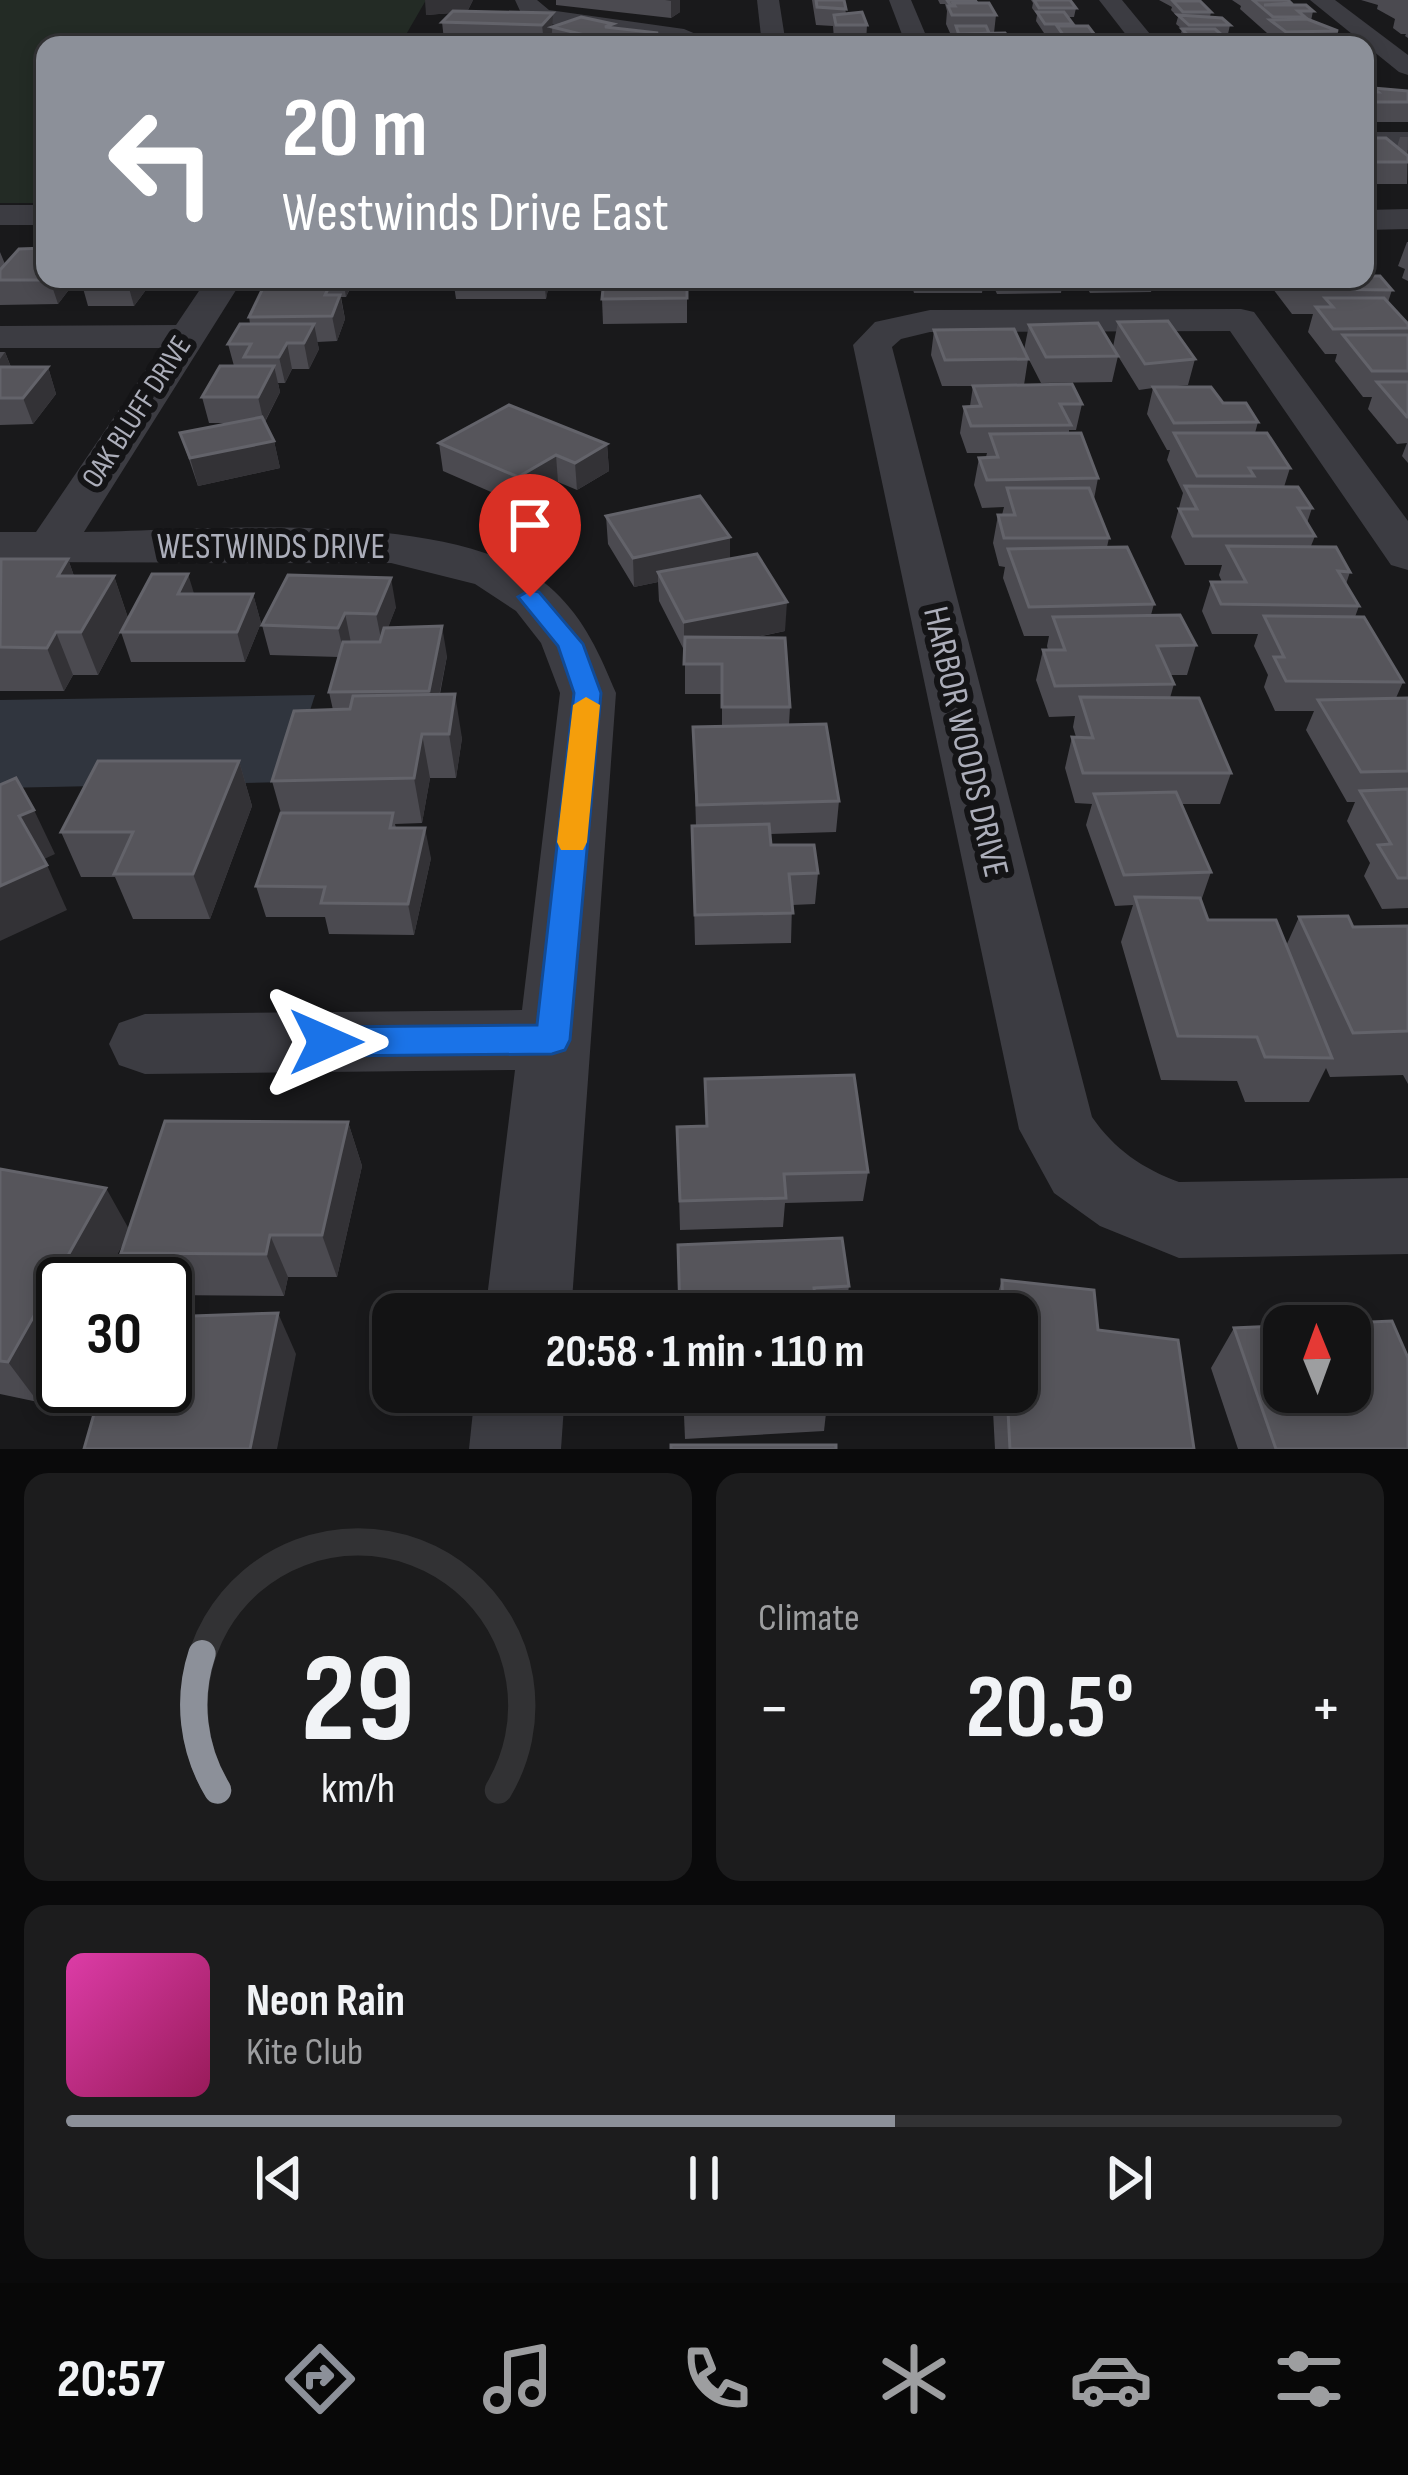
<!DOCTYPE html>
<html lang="en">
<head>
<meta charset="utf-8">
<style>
	body { margin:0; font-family:"Sofia Sans Condensed",sans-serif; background:#1c1c1d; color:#f1f3f6; height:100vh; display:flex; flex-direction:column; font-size:45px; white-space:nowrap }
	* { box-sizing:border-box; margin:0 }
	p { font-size:39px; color:#9d9ea0 }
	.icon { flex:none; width:66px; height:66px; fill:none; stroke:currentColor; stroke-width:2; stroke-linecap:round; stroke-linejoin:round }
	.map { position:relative; height:1449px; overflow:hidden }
	.side { display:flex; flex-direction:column; gap:24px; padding:24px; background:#0a0a0b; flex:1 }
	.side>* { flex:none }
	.banner { position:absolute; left:36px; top:36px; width:1338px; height:252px; border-radius:24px; box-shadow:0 6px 18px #0003,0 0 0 3px #323234; background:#8c9099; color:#fff; overflow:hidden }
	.needle { width:78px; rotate:359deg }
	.buttons { position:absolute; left:1263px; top:1305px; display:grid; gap:24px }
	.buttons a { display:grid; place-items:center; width:108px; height:108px; border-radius:24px; background:#131314; box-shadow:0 6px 18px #0003,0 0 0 3px #323234; font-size:60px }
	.speed { position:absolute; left:36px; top:1257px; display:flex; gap:24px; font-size:60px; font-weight:700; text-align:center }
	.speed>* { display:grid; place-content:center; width:156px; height:156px; border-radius:50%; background:#131314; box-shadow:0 6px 18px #0003,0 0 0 3px #323234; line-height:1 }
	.speed .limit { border:6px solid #111; border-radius:18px; background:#fff; color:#111 }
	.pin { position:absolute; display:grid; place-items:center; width:102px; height:102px; color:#fff; margin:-123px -51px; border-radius:50% 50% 50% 0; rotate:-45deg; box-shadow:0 0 12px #0007 }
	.pin .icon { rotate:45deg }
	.me { position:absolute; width:132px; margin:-66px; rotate:90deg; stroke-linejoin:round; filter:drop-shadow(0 0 9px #0008) }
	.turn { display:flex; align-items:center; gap:42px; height:252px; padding:0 48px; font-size:54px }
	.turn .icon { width:156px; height:156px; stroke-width:2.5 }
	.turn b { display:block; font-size:84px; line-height:102px }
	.big { font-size:90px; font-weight:700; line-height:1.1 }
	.side .card { flex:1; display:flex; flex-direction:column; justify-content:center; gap:18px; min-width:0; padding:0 42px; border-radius:24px; background:#1c1c1d }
	.side .dial { align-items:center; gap:0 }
	.dial svg { height:312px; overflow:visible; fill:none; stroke:#323234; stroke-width:7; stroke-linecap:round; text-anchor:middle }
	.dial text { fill:#f1f3f6; stroke:none }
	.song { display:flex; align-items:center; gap:36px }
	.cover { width:144px; height:144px; border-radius:18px; background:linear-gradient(135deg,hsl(320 70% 55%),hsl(330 70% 35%)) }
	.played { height:12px; border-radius:6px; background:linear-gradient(90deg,#8c9099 65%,#323234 65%) }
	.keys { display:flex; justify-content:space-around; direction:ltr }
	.heat { display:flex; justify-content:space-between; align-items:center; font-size:66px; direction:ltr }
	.side .tiles { flex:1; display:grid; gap:24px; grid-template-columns:1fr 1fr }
	.card:last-child { grid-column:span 2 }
	.trip { position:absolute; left:372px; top:1293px; width:666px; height:120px; border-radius:24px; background:#131314; box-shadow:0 6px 18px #0003,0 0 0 3px #323234; font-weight:700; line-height:120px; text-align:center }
	.tab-bar { display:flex; height:192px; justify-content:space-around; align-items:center; background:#080808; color:#9d9ea0 }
	.tab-bar .icon { width:84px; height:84px }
	.tab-bar .current { color:#8c9099 }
	.tab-bar b { font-size:54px; color:#f1f3f6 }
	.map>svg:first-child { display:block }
	.green { fill:#232b25 }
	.water { fill:#30353e }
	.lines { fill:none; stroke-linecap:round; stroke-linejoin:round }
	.minor { fill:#3c3c42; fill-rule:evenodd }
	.wall { fill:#4b4a50 }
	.shaded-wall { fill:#333236 }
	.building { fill:#56555b; stroke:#63636a; stroke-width:3; fill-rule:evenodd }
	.route { fill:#1a73e8; stroke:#114b97; stroke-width:3 }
	.slow { fill:#f59e0b }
	.labels { text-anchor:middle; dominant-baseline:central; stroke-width:12; stroke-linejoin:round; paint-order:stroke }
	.far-street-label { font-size:30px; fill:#acaeba; stroke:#141416 }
	.street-label { font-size:36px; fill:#acaeba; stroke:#141416 }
</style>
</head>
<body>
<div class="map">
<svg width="1408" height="1449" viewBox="0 0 1408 1449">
	<rect width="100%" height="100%" fill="#19191b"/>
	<path class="green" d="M0,0H426L400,45H45V203H0Z"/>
	<path class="water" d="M315,695L287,782L0,788V700Z"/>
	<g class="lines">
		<g class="minor">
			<path d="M515,0H537L549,10L684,29L722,45H687L543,23L521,13Z"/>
			<path d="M757,0H779L786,45H762Z"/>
			<path d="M889,0H911L930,45H906Z"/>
			<path d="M1099,0H1122L1159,45H1134Z"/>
			<path d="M1310,0H1335L1408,55V75L1399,72Z"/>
			<rect x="1365" y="132" width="43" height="18"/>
			<rect x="0" y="205" width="45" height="20"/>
			<path d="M1408,209V229L1365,230V210Z"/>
			<path d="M207,279H243L84,532C206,531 461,505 554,591C585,620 600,655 616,693L571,1314H485L515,1070L145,1074L119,1065L109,1044L119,1023L145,1014L522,1010L560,693L541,643L516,611L475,584L391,563L0,562V532H36L161,348H0V326L176,325Z"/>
			<path d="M1241,309L1254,312L1408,521V570L1391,565L1230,331L930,332L901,339L892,347L1092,1117C1114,1149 1143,1169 1179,1182L1408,1178V1254L1179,1258L1100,1226L1054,1193L1019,1129L853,345L875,322L930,310Z"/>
			<path d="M475,1392H565L561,1449H469Z"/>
		</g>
	</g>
	<g class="wall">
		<path d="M473,0L467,12L553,27L613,28L658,33L659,45H553L552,32L544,43L444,40L442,22L451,13L426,15Z"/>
		<path d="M556,0H680V12L671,18L556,5Z"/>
		<path d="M812,0H844L846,14L867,25L866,43L821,45V39H834L833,26L816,25Z"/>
		<path d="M938,0H975L996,15L994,33L1014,45H958L955,33H950L946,24L947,11L945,4H940Z"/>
		<path d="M1031,0H1070L1076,8L1074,17H1068L1073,24L1072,26L1098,39V42L1102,45H1062L1056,35V33H1044L1036,21L1037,15L1032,8L1033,3Z"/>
		<path d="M1159,0H1196L1211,12L1210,17L1230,25L1228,34H1221L1268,43L1267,45H1187L1180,38L1182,29L1176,24L1178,17L1171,10L1172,7Z"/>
		<path d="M1232,0H1288L1291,5L1313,11L1311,21L1338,31L1335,45H1275L1265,38L1267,33L1240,9L1241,6Z"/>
		<path d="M1361,0H1408V38L1405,36L1406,34H1401L1393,28L1395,19L1377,9L1378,5Z"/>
		<path d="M1373,88L1408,91V122H1365V92H1372Z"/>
		<path d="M1400,137H1408L1407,184H1365V138L1397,147Z"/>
		<path d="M1407,242H1408V281L1402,278L1405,269L1398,266Z"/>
		<path d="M0,252L5,264L45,279H69L71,287L58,304L0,305Z"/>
		<path d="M154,279L134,306H88L81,281Z"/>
		<path d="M281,279H376L375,281H354L346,297H341L345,319L337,341L317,342L319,349L309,369H292L285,383H278L280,392L265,422L274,441L280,468L198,486L180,433L229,423H209L202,397L234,366L228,344L250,324L249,317L283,287Z"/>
		<path d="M453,279H550L546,299H456Z"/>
		<path d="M687,279V323L603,324L602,299Z"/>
		<path d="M910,279H984L982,293H914Z"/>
		<path d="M990,279H1063L1061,293L997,294Z"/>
		<path d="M1082,279H1154L1151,292L1090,293Z"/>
		<path d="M1262,279H1365L1392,290L1388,302L1408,324V463L1402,456L1407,443L1397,444L1368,409L1372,397H1363L1335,361L1337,354H1325L1308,332L1313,314H1292L1273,289L1275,282H1265Z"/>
		<path d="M1118,322L1195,359L1188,385L1166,387L1223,403L1258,422L1255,433L1290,468L1284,487L1312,508L1307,523L1315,536L1311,546L1350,572L1346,584L1359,606L1355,617L1403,682L1396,698H1408V908L1382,909L1364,876L1370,863L1347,821L1355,802H1347L1306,730L1314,711H1275L1264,687L1268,675L1254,646L1258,634H1212L1202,611L1211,582H1222L1219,575L1222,565H1185L1171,537L1183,493L1167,460L1170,450H1167L1147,414L1153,388L1139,390L1118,356L1112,382L1041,383L1024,350L1029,325L1113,347Z"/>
		<path d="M934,330L1028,359L1024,385L1082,404L1076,430H1069V433L1098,478L1094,499L1109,538L1107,547L1154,604L1151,615L1196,645L1187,675H1170L1174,684L1170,698L1231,773L1220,804H1181L1211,872L1201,901L1208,920L1286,946L1299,917L1353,927L1408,926V1084L1403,1075L1330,1077L1326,1068L1309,1102H1245L1237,1081L1161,1080L1121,942L1133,905L1115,906L1086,825L1092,804L1075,803L1065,768L1072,737H1076L1073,727L1075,716L1049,717L1036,680L1043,650H1048L1047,646L1049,636H1024L1003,578L1005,567L999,566L993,543L998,515H1002L1004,507L982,508L974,485L979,458L986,457L987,453H967L960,433L964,407L970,406L973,386H942L931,355Z"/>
		<path d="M0,352H5L11,367H48L56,394L33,424L0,425Z"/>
		<path d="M439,443L607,444L609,471L577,490L558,482L521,505L443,471Z"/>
		<path d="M606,516L730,559L785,631L753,638L790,707L789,725L839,801L836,832L770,834L771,845L818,873L815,904L792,905L791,943L695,945L692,826H696L693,727L722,726V694H685V652L659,601L658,582L634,587L608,544Z"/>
		<path d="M68,559L74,576H114L128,618L98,675H73L64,691H0V560Z"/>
		<path d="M288,575L396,607L388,627L447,656L440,694L462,738L456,778H430L422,823L395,824L396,828L431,858L414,935L329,934L325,917H266L256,886L281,813L272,781L333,710L329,692L339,657L270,655L262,625Z"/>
		<path d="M194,594H253L261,623L245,662H131L121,632Z"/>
		<path d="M239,761L252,806L210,919H133L115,877H81L61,832Z"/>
		<path d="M705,1079L868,1172L863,1201L785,1203L783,1227L680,1230L677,1127L706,1126Z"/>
		<path d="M348,1122L362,1166L337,1277H288L284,1296L165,1295V1284H138L121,1253L126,1238L101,1284H63V1355L38,1402L0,1394V1169L129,1229Z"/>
		<path d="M678,1245L849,1286L845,1314H680Z"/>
		<path d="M1002,1280L1098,1330L1194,1449H995L992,1392H1017V1314H991Z"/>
		<path d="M1234,1328L1407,1356L1408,1354V1449H1238L1211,1368Z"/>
		<path d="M683,1392L827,1404L824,1431L685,1439Z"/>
	</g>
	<g class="shaded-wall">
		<path d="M425,0H473L467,12L426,15Z"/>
		<path d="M665,0H680V12L671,18V1Z"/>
		<path d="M553,13L552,32L544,43L542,25Z"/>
		<path d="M658,33L659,45H626Z"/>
		<path d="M69,279L71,287L58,304L50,280Z"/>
		<path d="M129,279H154L134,306L127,281Z"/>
		<path d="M343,279H354L346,297Z"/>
		<path d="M544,279H550L546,299Z"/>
		<path d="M340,295L345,319L337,341L332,316Z"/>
		<path d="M314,324L319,349L309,369L304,343Z"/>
		<path d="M287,343L292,369L285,383L279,357Z"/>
		<path d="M5,352L15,378L0,387V359Z"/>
		<path d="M274,366L280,392L264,423L258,397Z"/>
		<path d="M48,367L56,394L33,424L23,398Z"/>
		<path d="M274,441L280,468L198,486L190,458Z"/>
		<path d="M607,444L609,471L577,490L575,463Z"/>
		<path d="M556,455L558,482L521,505L518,477Z"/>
		<path d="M730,537V566L658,572V582L634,587L633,558Z"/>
		<path d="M68,559L83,602L58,576Z"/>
		<path d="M188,574L197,603L178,594Z"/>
		<path d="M114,576L128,618L98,675L81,632Z"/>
		<path d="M391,578L396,607L382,644L376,614Z"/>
		<path d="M253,594L261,623L245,662L237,632Z"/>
		<path d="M787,602L785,631L684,652V622Z"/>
		<path d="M345,613L351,643L345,658L338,628Z"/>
		<path d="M442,626L447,656L434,721L429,691Z"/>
		<path d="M56,632L73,675L64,691L47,648Z"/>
		<path d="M455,694L462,738L456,778L449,734Z"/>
		<path d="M422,734L430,778L422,823L414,778Z"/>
		<path d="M239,761L252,806L210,919L193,874Z"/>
		<path d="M34,810L55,854L40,861L19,816Z"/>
		<path d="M425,828L431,858L414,935L408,904Z"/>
		<path d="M47,865L67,910L0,941V886Z"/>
		<path d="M348,1122L362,1166L337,1277L322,1235Z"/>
		<path d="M106,1188L130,1231L101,1284H63V1355L38,1402L8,1362Z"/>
		<path d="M270,1235L288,1277L284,1296L266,1254Z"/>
		<path d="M278,1313L296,1354L277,1449H250Z"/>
	</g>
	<g class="building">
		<path d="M816,0H844L846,9L817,7Z"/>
		<path d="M947,0H975L977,3H953V6H951Z"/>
		<path d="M1034,0H1070L1076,8H1039Z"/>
		<path d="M1253,0H1288L1291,3L1264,5H1306L1313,11H1298L1305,17H1273Z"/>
		<path d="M1173,1H1200L1211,12H1183Z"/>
		<path d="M953,3H989L996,15H952L948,6H955Z"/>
		<path d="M453,11L553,13L542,25L442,22Z"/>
		<path d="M862,12L867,25H836L834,15Z"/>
		<path d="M1037,12H1064L1073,24H1045Z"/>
		<path d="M1178,15L1222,18L1230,25H1189Z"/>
		<path d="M581,17L613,24L605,27L658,33L625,45L552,27Z"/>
		<path d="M1307,19L1338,31L1286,32L1270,20Z"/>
		<path d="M956,26H986L989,33L959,35Z"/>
		<path d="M1057,26H1088L1098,39H1066Z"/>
		<path d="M1182,29H1215L1222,35H1215L1214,41H1193Z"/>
		<path d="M1005,33L1014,45H967L960,34Z"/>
		<path d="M1215,35H1259L1268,43H1252L1255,45H1225Z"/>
		<path d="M821,39H849L850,45H822Z"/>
		<path d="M1065,42H1100L1102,45H1068Z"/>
		<path d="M1332,43L1335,45L1301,44Z"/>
		<path d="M1373,88L1408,91V102H1365V92H1378Z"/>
		<path d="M1365,138H1386L1408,156V162H1365V148H1367L1365,146Z"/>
		<path d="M45,248V279L50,280H0V270L19,249Z"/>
		<path d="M1365,276H1380L1392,290L1299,289L1291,279H1365Z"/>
		<path d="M83,279H129L127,281H81Z"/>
		<path d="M604,279H687V298L602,299Z"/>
		<path d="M329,287L325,295H340L332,316L249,317L263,288Z"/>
		<path d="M1325,298H1384L1408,324V328L1333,329L1316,307H1333Z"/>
		<path d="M1168,321L1195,359L1145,364L1118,322Z"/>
		<path d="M1098,323L1118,356L1046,357L1029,325Z"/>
		<path d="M240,324H314L304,343H287L279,357H244L251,344H228Z"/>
		<path d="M1014,329L1028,359L945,360L934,330Z"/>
		<path d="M1343,335H1408V371H1372Z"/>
		<path d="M220,366H274L258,397H202Z"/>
		<path d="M0,367H48L23,398H0Z"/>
		<path d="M1377,382H1408V417H1407Z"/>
		<path d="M1072,384L1082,404H1060L1071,425L971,426L964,407L981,406L973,386Z"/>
		<path d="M1153,387H1211L1223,403H1246L1258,422L1174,423Z"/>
		<path d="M509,405L607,444L575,463L556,455L518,477L439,443Z"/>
		<path d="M262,417L274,441L190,458L180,433Z"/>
		<path d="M1081,433L1098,478L987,480L979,458L998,457L990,434Z"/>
		<path d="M1174,433H1267L1290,468H1249L1254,476H1197Z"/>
		<path d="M1185,486L1298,487L1312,508H1298L1315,536H1193L1179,509H1197Z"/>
		<path d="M1007,488H1089L1109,538H1004L998,515H1015Z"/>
		<path d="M700,496L730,537L633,558L606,516Z"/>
		<path d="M1227,546L1336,547L1350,572L1338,571L1359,606L1221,604L1211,582H1246Z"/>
		<path d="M1127,547L1154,604L1029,607L1008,549Z"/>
		<path d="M757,554L787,602L684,622L658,572Z"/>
		<path d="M1,559H68L58,576H114L81,632H56L47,648L0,647Z"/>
		<path d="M152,574H188L178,594H253L237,632H121Z"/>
		<path d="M288,575L391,578L376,614L345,613L338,628L262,625Z"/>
		<path d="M1180,615L1196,645L1157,646L1174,684L1055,686L1043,650H1065L1053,617Z"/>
		<path d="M1264,616L1364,617L1403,682L1286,681L1274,657H1284Z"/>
		<path d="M442,626L429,691L329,692L343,642H380L384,628Z"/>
		<path d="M685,637L785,638L790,707H722V664H684Z"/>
		<path d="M455,694L449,734H422L414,778L272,781L294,711L350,709L353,696Z"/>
		<path d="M1080,697L1199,698L1231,773H1083L1072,737L1093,738Z"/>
		<path d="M1408,698V771L1361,772L1318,700Z"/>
		<path d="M826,724L839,801L697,805L693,727Z"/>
		<path d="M98,761H239L193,874H114L133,832H61Z"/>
		<path d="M16,778L34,810L19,816L47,865L0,886V785Z"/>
		<path d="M1408,789V878H1398L1378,845L1391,844L1360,791Z"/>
		<path d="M1176,792L1211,872L1124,875L1094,794Z"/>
		<path d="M281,813H393L390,828H425L408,904L321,903L325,887L256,886Z"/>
		<path d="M769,824L771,845H814L818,873L789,874L793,913L695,915L692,826Z"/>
		<path d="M1135,897L1200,898L1208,920H1276L1332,1058L1265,1057L1257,1037L1178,1036Z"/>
		<path d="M1348,916L1353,927L1408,926V1031L1353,1033L1299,917Z"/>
		<path d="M854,1075L868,1172L784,1174L786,1198L680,1201L677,1127L707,1126L705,1079Z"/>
		<path d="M165,1121L348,1122L322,1235H270L266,1254L121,1253Z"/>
		<path d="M0,1169L106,1188L8,1362L0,1361Z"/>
		<path d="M842,1238L849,1286L814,1288L817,1314H680L678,1245Z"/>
		<path d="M1002,1280L1094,1290L1098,1330L1178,1340L1194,1449H1010L1007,1392H1017V1314H1003Z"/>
		<path d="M278,1313L250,1449H84L102,1386H165V1317Z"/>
		<path d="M1392,1321L1408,1358V1449H1276L1234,1328ZM1284,1326H1350V1392H1284Z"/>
		<path d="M683,1392H826L827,1404L684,1412Z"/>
		<rect x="671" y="1445" width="165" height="4"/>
	</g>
	<path class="route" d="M530,590L539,592L583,644L601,693L570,1040L565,1050L552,1054L326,1056L314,1052L309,1042L314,1032L326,1027L537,1025L574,693L558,646L518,597Z"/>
	<path class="slow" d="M586,697L600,705L587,842L583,850H561L557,842L573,705Z"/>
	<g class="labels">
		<g class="far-street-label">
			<text transform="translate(137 412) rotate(-57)">OAK BLUFF DRIVE</text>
		</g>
		<g class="street-label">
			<text x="271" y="547">WESTWINDS DRIVE</text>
			<text transform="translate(965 742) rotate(77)">HARBOR WOODS DRIVE</text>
		</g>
	</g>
</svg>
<div class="buttons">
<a><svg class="needle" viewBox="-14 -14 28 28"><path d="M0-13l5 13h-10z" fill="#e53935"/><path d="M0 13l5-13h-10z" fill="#9d9ea0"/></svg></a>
</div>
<div class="speed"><div class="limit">30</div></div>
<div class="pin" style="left:530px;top:597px;background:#d93025"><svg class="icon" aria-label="arrive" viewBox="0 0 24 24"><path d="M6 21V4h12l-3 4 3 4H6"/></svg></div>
<svg class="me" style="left:326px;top:1042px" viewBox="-20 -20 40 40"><path d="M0-17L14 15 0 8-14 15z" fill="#1a73e8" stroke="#fff" stroke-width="4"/></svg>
<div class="trip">20:58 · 1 min · 110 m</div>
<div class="banner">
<div class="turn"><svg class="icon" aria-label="left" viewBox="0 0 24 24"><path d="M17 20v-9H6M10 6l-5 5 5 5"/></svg><div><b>20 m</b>Westwinds Drive East</div></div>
</div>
</div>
<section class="side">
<div class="tiles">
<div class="card dial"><svg viewBox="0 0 100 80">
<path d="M14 69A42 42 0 1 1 86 69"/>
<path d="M14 69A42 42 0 0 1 10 34" stroke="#8c9099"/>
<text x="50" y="56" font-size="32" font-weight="700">29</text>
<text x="50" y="72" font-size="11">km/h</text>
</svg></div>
<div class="card"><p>Climate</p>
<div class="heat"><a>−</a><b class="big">20.5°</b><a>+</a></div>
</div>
<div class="card">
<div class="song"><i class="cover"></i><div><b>Neon Rain</b><p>Kite Club</p></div></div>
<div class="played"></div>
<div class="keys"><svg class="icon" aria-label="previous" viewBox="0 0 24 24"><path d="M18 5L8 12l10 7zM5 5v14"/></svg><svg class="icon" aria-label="pause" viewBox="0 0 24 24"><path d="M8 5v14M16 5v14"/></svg><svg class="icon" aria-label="next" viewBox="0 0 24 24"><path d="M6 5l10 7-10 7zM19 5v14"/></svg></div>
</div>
</div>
</section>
<nav class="tab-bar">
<b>20:57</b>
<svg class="icon current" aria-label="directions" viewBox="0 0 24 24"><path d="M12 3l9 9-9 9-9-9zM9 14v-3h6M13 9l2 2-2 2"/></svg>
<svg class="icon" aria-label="music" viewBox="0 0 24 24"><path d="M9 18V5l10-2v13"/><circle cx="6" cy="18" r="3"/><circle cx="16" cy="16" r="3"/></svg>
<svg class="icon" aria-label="phone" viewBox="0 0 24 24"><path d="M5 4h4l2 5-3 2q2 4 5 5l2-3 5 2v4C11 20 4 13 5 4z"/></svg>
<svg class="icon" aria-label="climate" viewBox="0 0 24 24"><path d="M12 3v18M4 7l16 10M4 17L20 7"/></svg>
<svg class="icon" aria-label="car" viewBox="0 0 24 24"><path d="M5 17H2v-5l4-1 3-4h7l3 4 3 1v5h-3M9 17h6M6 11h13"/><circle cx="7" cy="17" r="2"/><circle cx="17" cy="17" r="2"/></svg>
<svg class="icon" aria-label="filters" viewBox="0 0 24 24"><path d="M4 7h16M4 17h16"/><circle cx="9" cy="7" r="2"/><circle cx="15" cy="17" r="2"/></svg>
</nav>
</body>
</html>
